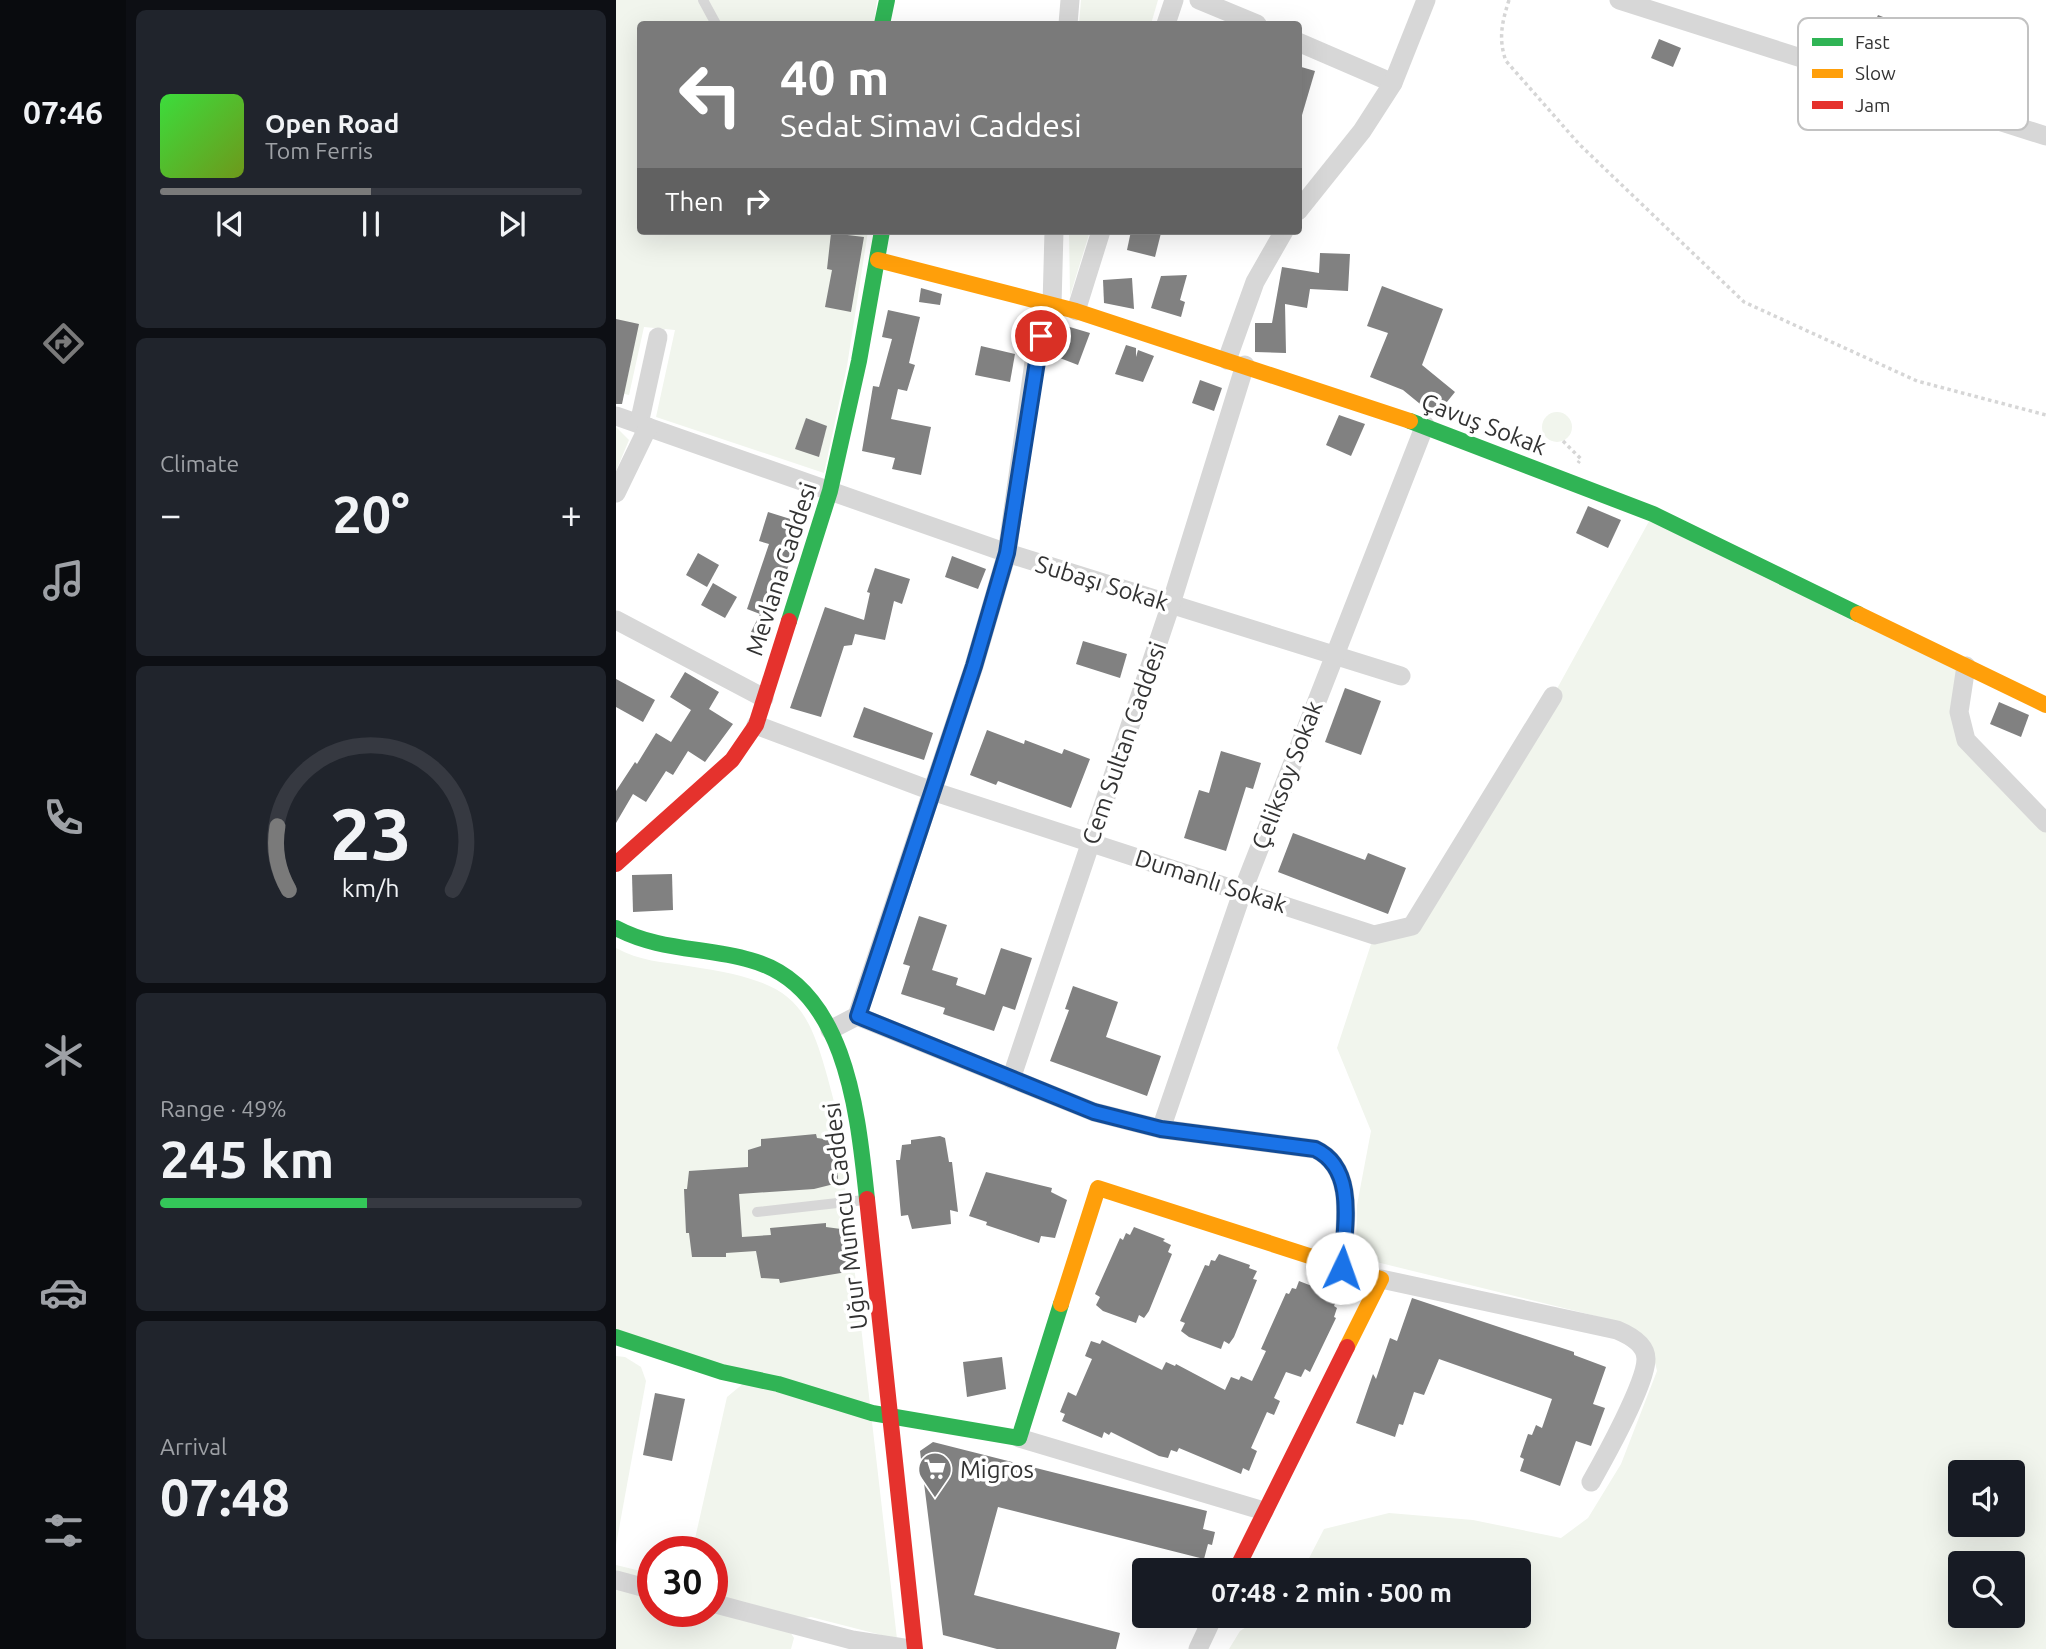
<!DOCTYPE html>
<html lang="en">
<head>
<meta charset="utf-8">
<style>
	body { margin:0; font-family:Ubuntu,sans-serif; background:#20242c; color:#f1f3f6; height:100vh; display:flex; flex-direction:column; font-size:26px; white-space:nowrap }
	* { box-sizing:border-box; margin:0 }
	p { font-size:23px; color:#9ea1a6 }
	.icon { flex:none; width:38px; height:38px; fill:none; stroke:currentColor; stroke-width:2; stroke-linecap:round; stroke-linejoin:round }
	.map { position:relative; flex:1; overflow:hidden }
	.panel { display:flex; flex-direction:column; gap:10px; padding:10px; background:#0d0f14; width:490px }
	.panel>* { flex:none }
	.top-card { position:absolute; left:21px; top:21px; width:665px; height:214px; border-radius:7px; box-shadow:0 7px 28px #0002; background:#7a7a7a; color:#fff; overflow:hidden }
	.tools { position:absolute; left:1332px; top:1460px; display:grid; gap:14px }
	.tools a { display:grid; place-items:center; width:77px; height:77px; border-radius:7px; background:#171b24; box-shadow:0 7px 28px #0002; font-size:35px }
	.speed { position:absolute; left:21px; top:1536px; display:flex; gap:14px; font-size:35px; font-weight:700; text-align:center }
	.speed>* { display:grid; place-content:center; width:91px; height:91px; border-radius:50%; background:#171b24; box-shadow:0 7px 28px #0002; line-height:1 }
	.speed .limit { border:10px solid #d22; background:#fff; color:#111 }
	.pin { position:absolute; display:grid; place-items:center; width:60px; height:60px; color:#fff; margin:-30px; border:4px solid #fff; border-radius:50%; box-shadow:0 2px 7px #0007 }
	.me { position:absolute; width:77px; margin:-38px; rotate:3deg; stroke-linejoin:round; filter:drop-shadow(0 0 5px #0008) }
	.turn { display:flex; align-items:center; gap:24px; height:147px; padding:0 28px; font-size:32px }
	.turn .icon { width:91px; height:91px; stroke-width:2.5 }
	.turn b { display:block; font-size:49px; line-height:60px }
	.then { display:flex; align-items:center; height:66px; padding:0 28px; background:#0003; gap:14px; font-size:26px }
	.big { font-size:52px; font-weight:700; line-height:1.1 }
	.panel .widget { flex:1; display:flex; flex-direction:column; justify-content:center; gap:10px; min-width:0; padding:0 24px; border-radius:10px; background:#20242c }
	.panel .dial { align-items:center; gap:0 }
	.dial svg { height:182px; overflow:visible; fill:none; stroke:#363941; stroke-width:7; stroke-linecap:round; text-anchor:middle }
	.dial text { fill:#f1f3f6; stroke:none }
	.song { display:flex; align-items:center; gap:21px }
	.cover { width:84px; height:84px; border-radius:10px; background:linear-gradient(135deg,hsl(120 70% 55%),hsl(80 70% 35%)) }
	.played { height:7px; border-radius:4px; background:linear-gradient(90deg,#7a7a7a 50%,#363941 50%) }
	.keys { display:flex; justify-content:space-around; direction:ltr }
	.heat { display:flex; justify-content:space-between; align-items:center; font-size:38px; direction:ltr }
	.charge { height:10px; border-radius:5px; background:linear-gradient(90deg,#34c759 49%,#363941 0) }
	.trip { position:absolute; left:516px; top:1558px; width:399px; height:70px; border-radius:7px; background:#171b24; box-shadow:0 7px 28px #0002; font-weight:700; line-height:70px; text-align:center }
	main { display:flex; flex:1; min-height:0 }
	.dock { display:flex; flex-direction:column; width:126px; justify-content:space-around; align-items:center; background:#090b0e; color:#9ea1a6 }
	.dock .icon { width:49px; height:49px }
	.dock .active { color:#7a7a7a }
	.dock b { font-size:32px; color:#f1f3f6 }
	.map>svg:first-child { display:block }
	.green { fill:#f1f5ed; fill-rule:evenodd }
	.building { fill:#818181 }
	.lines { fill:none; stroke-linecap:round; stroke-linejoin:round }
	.path { stroke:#d6d6d6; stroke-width:3.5; stroke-dasharray:3.5 3.5; stroke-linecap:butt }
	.lane { stroke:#d7d7d7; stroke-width:10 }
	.street { stroke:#d7d7d7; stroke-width:19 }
	.fast { stroke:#30b455; stroke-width:16 }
	.slow { stroke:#ff9f0a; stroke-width:16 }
	.jam { stroke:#e5322d; stroke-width:16 }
	.route-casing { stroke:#114b97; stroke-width:18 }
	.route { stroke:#1a73e8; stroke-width:12 }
	.labels { text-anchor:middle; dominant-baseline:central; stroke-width:7; stroke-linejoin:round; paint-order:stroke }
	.street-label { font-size:24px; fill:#333; stroke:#fff }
	.poi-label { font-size:24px; fill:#333; stroke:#fff; text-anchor:start }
	.key { fill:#fff; stroke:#c2c2c2; stroke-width:2 }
	.key-label { font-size:19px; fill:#333 }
</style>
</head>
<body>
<main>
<nav class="dock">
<b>07:46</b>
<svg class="icon active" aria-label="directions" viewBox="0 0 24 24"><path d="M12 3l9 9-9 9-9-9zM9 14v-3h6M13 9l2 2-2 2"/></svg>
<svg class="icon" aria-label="music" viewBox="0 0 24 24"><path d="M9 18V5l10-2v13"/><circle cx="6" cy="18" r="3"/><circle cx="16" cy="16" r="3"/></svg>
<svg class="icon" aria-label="phone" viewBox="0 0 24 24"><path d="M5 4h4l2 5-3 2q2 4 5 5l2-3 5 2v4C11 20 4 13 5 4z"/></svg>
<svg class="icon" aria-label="climate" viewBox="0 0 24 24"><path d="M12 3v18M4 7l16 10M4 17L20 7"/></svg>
<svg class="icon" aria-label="car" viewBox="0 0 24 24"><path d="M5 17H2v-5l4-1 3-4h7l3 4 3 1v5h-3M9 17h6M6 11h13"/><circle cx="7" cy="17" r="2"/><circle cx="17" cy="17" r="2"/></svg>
<svg class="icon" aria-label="filters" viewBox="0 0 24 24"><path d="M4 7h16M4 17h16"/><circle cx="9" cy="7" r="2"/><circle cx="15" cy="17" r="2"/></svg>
</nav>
<section class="panel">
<div class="widget">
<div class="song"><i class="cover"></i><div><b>Open Road</b><p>Tom Ferris</p></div></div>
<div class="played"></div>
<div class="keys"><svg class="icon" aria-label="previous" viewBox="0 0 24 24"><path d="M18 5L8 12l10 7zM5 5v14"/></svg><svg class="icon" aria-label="pause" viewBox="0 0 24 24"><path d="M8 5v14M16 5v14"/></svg><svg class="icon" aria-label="next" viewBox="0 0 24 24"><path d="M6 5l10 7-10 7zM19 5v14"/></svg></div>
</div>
<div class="widget"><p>Climate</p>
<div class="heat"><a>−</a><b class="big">20°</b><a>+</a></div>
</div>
<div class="widget dial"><svg viewBox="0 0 100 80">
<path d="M14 69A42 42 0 1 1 86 69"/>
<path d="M14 69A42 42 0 0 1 9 41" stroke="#7a7a7a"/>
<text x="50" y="56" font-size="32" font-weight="700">23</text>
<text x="50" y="72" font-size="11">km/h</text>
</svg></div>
<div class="widget"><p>Range · 49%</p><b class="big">245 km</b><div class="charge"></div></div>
<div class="widget"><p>Arrival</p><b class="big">07:48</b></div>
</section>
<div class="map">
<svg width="1430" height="1649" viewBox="0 0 1430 1649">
	<rect width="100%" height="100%" fill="#fff"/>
	<g class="green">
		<path d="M0,0H261L258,24H24V231H252L231,366L208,473L40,417L59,330L28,327L13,395L0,392Z"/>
		<path d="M465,0H542L535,24H463Z"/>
		<path d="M453,231H474L454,296Z"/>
		<circle cx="941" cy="427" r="15"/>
		<path d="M0,427L13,440L0,471Z"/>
		<path d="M1037,514L1350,666L1345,727L1430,823V1649H613L624,1631L649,1615H903V1570H687L708,1529L773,1513L857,1520L945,1538L972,1518L1005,1464L1041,1371L1036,1350L988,1318L740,1257L741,1205L755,1131L721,1048L758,935L797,926L937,696ZM1344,1472H1396V1524H1344ZM1344,1563H1396V1615H1344Z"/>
		<path d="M0,948C23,961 47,962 72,966C187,983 192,1002 220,1109L281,1639L195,1617L167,1621L178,1638L175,1649H0V1565L37,1574V1612H96V1552H76L111,1397L134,1378L0,1337Z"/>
		<path d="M0,1356L9,1357L25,1367L30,1381L0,1545Z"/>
	</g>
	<g class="building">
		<path d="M1262,15L1285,24L1272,55L1249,45Z"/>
		<path d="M1043,39L1065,48L1057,67L1035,58Z"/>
		<path d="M682,66L699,71L686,115L682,114Z"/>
		<path d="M515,231L545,233L539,257L511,250Z"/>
		<path d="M215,233L248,237L235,312L209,307L216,270L211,269Z"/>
		<path d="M704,253L734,254L732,291L694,289L691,308L669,304L670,353L639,352V323H656L666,267L703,273Z"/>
		<path d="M571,275L564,300L569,302L565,317L535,308L545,276Z"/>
		<path d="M516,278L518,309L488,303L487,280Z"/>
		<path d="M766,286L827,309L806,365L839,392L822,413L809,408L787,390L754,377L772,333L751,326Z"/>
		<path d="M305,288L326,294L324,305L303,302Z"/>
		<path d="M272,310L304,317L293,363L299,365L291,391L282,389L275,419L315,427L305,475L276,469L279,458L246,451L257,386L263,387L276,339L266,337Z"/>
		<path d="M0,319L23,324L6,404H0Z"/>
		<path d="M447,325L474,333L462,365L436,355Z"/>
		<path d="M510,345L520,348V357L522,350L538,356L527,382L499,374Z"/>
		<path d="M365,346L399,354L394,382L359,375Z"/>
		<path d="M584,380L606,388L598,411L576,403Z"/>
		<path d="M723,415L749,424L735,456L710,445Z"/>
		<path d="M190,418L211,426L203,457L179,449Z"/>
		<path d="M972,506L1005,520L992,548L960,533Z"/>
		<path d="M152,512L184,522L174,561L146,643L133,636L144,614L131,609L153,544L143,541Z"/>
		<path d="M82,553L103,565L91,587L70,575Z"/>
		<path d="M336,556L370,569L362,589L329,577Z"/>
		<path d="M259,568L294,579L286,604L278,601L269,640L239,634L236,645L228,646L205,717L174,708L209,607L248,620L254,593L251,592Z"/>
		<path d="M97,583L121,597L109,618L85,605Z"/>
		<path d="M467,641L511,654L504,678L460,664Z"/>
		<path d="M69,672L103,692L93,709L117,724L89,762L72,751L57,775L50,771L30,802L17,794L0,823V791L19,762L21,764L40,733L55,742L75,710L54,697Z"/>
		<path d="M0,679L39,700L27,722L0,707Z"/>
		<path d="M729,688L765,701L745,755L709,742Z"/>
		<path d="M1383,702L1413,715L1405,737L1374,724Z"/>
		<path d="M248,707L317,733L308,760L237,737Z"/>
		<path d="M371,730L408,744L409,740L446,754L448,749L474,759L455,808L382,781L380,785L354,775Z"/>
		<path d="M605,751L645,763L637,789L630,787L610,851L568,838L583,790L593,793Z"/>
		<path d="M677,833L749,860L752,853L790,868L772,914L662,872Z"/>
		<path d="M56,874L57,910L17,912L16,875Z"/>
		<path d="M303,916L331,925L316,970L342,978L340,985L369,995L385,948L416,958L399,1010L387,1006L378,1031L327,1014L329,1008L285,994L294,966L287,964Z"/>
		<path d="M457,986L502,1002L490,1037L545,1056L531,1096L434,1061L453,1010L449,1009Z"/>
		<path d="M200,1134L201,1138L216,1140L217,1149H221L222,1183L198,1189L123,1194L126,1237L155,1235L154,1228L210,1223V1227L225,1229L226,1238H230L231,1272L164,1283L163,1279L145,1278L140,1251L110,1253V1257H76L73,1233H70L68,1189H71L73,1171L132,1167V1150L145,1146V1139Z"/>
		<path d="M324,1136L329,1138L333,1162H336L342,1212L334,1210L335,1224L296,1229L292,1215L285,1216L280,1160H284L286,1145L295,1144V1140Z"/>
		<path d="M370,1172L436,1188L435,1192L451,1200L439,1238L425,1236L423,1243L370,1225L371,1222L353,1216Z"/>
		<path d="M518,1227L549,1239L547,1241L555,1245L552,1252L556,1254L533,1311L528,1318L523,1315L520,1323L487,1311L480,1305L484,1297L479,1294L504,1238L507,1240L510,1233L514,1235Z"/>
		<path d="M603,1254L634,1265L633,1268L641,1271L637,1279L641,1280L618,1337L613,1344L608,1341L605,1349L573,1337L565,1331L569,1323L564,1321L589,1265L593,1266L595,1260L599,1261Z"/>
		<path d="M683,1281L714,1293L713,1295L721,1299L718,1306L721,1308L718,1317L720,1318L694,1372L689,1369L685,1377L670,1372L658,1398L664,1401L658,1415L651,1412L635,1448L641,1451L633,1471L627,1468L625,1474L563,1448L561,1452L555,1450L552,1458L543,1456L495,1432L493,1435L488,1432L486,1438L446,1421L449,1414L444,1412L452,1392L460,1396L476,1359L469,1356L475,1341L484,1344L486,1340L546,1370L550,1362L559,1366L560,1364L609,1390L615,1377L623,1380L625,1376L636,1381L650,1351L645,1349L670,1293L673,1294L676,1288L680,1289Z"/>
		<path d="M796,1298L958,1352V1355L990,1367L977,1404L989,1408L975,1446L960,1441L944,1486L904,1471L908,1459L904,1457L912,1434L916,1435L920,1425L926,1428L936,1399L823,1359L808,1395L798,1392L787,1425L783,1424L779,1437L740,1423L757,1374L760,1379L774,1338L781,1341Z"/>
		<path d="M386,1357L390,1389L351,1397L347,1362Z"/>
		<path d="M39,1393L69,1399L56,1461L27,1455Z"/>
		<path d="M317,1442L591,1511L587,1529L599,1532L596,1545L592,1544L588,1559L382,1507L358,1595L504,1633L500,1649H381L327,1635L304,1451Z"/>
	</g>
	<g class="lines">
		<g class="path">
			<path d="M893,0C886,22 882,39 890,61L963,144L1128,302L1301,381L1430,415"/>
			<path d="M947,441L965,459L962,463"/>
		</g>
		<g class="lane">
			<path d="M87,0L100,24"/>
			<path d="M141,1212L248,1200"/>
		</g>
		<g class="street">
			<path d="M583,0L641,24"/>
			<path d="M1003,0L1430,136"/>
			<path d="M452,24L454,0"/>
			<path d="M550,24L558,0"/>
			<path d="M682,42L777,83"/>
			<path d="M682,211L746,131L777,83L810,0"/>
			<path d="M460,311L485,231"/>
			<path d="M611,360L639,282L668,231"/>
			<path d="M0,416L391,553L785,676"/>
			<path d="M23,424L42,337"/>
			<path d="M0,493L32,427"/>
			<path d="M0,620L148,698"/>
			<path d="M1350,666L1343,712L1350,740L1430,823"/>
			<path d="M140,725L316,791L758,935L796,926L937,696"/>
			<path d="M241,1016L358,666L391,553L419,355L436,305L438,231"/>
			<path d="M214,1030L241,1016L478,1112L545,1129L699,1149C742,1169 728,1229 726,1268"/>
			<path d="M395,1079L555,604L629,365"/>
			<path d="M545,1129L627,890L809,425"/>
			<path d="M765,1279L1001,1330C1013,1335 1030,1344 1030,1359C1030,1383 988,1459 975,1482"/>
			<path d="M403,1438L648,1511"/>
			<path d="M0,1580L37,1590"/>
			<path d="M96,1603L236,1640L294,1649"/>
			<path d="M582,1649L598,1615"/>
		</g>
		<g class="fast">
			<path d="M266,24L271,0"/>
			<path d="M794,421L1037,514L1242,614"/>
			<path d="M173,621L214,491L243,361L266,231"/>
			<path d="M0,928C43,951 89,947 134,960C232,986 242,1118 251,1199"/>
			<path d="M0,1337L106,1372L162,1384L256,1413L403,1438L445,1304"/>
		</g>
		<g class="slow">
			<path d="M262,260L460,311L794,421"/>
			<path d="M1242,614L1430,705"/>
			<path d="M445,1304L482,1188L765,1279L731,1347"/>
		</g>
		<g class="jam">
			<path d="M0,864L116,760L140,725L173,621"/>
			<path d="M251,1199L299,1649"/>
			<path d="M620,1570L731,1347"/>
		</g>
	</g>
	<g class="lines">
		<g class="route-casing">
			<path id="route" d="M425,336L391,553L358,666L242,1016L478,1112L545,1129L699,1149C742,1169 728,1229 726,1268"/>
		</g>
		<use href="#route" class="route"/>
	</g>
	<defs>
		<g id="supermarket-pin" transform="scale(1.75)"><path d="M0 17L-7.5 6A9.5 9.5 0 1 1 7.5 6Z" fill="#7a7a7a" stroke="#fff"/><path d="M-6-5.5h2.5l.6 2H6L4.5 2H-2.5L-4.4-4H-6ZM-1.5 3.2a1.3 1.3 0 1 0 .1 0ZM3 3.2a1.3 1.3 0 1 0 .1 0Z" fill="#fff"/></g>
	</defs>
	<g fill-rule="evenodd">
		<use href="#supermarket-pin" x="319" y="1469"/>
	</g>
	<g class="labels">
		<g class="street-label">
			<text transform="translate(868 424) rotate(21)">Çavuş Sokak</text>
			<text transform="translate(165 569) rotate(-72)">Mevlana Caddesi</text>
			<text transform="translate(486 583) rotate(17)">Subaşı Sokak</text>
			<text transform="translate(508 743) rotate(-71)">Cem Sultan Caddesi</text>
			<text transform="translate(671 775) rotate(-69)">Çeliksoy Sokak</text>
			<text transform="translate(595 881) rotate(18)">Dumanlı Sokak</text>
			<text transform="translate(229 1216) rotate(-97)">Uğur Mumcu Caddesi</text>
		</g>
		<g class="poi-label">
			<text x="344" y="1469">Migros</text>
		</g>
	</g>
	<rect x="1182" y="18" width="230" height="112" rx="10" class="key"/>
	<rect x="1196" y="38" width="31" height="8" fill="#30b455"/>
	<rect x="1196" y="69" width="31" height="9" fill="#ff9f0a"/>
	<rect x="1196" y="101" width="31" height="8" fill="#e5322d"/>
	<g class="key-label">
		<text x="1239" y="49">Fast</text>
		<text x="1239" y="80">Slow</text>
		<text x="1239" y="112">Jam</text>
	</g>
</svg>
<div class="tools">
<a><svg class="icon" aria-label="sound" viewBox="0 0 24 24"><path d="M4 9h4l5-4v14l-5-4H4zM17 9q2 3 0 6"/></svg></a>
<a><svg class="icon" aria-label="search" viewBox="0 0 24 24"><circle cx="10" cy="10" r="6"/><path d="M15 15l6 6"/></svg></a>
</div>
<div class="speed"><div class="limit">30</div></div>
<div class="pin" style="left:425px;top:336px;background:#d93025"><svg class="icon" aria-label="arrive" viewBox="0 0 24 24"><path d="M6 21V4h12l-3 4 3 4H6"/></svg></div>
<svg class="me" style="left:726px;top:1268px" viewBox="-20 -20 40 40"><circle r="19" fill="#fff"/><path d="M0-13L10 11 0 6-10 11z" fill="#1a73e8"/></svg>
<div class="trip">07:48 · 2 min · 500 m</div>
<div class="top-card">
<div class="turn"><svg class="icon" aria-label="left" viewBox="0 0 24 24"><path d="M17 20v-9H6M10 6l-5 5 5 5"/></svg><div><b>40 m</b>Sedat Simavi Caddesi</div></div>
<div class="then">Then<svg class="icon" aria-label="right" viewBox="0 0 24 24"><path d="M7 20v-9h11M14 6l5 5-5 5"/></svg></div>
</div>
</div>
</main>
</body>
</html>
